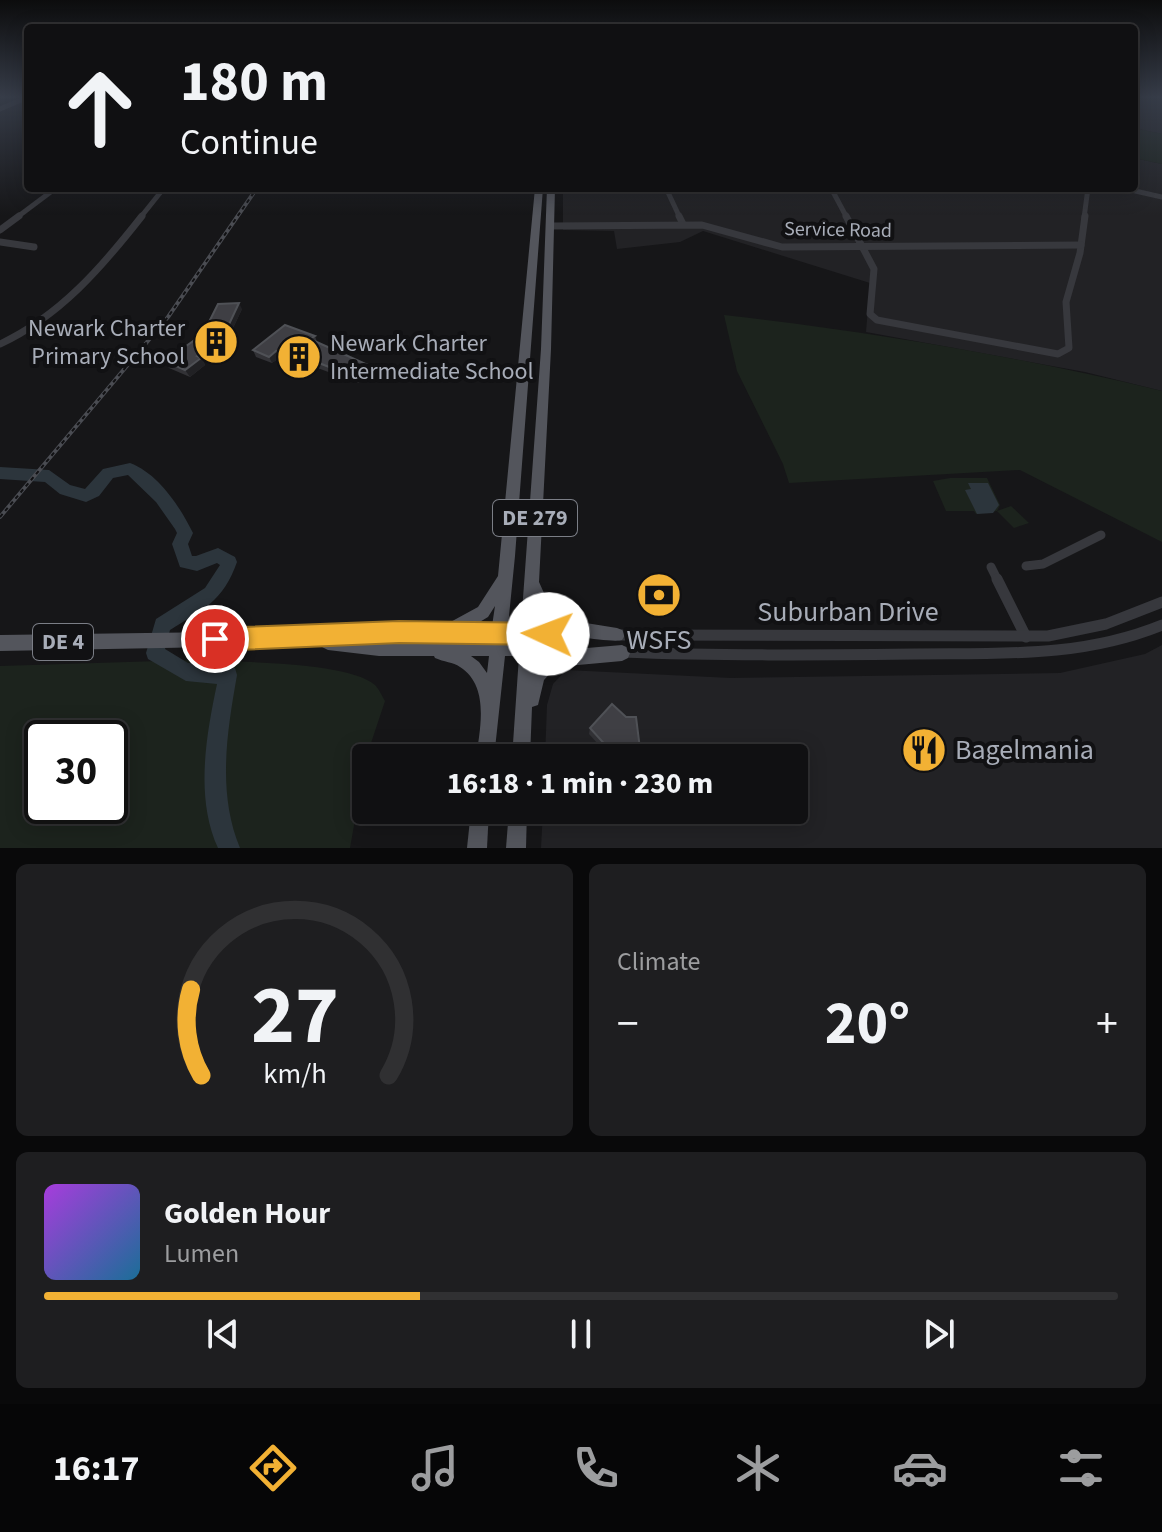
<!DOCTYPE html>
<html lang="en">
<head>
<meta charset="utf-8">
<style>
	body { margin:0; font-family:"Source Sans 3",sans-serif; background:#1e1e20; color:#f1f3f6; height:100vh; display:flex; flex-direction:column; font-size:30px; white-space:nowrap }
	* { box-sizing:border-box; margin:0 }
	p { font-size:26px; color:#9c9d9f }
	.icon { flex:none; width:44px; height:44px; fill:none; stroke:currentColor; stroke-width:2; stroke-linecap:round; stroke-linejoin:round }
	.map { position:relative; height:848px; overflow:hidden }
	.panel { display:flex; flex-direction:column; gap:16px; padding:16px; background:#09090a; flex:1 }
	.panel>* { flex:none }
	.banner { position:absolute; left:24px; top:24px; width:1114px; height:168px; border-radius:8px; box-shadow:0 4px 20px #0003,0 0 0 2px #303032; background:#101012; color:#f1f3f6; overflow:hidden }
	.speed { position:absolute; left:24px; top:720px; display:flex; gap:16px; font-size:40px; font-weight:700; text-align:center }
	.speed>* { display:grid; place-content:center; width:104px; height:104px; border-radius:50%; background:#101012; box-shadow:0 4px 20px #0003,0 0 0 2px #303032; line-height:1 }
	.speed .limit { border:4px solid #111; border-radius:12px; background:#fff; color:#111 }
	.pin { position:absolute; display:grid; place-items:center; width:68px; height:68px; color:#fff; margin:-34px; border:4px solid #fff; border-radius:50%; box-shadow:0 2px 8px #0007 }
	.me { position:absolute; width:88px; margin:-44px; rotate:272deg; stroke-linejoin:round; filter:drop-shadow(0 0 6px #0008) }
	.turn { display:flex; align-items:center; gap:28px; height:168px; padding:0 24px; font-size:36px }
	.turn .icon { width:104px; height:104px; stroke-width:2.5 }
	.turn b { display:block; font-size:56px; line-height:68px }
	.big { font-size:60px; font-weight:700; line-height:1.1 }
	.panel .tile { flex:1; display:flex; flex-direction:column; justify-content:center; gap:12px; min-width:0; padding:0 28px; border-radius:12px; background:#1e1e20 }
	.panel .dial { align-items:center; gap:0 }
	.dial svg { height:208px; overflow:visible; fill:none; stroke:#303032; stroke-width:7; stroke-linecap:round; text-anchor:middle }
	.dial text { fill:#f1f3f6; stroke:none }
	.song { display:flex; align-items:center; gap:24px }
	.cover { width:96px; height:96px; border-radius:12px; background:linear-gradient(135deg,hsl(280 70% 55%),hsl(200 70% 35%)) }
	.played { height:8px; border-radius:4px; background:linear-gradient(90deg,#f2b134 35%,#303032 35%) }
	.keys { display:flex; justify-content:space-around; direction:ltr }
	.heat { display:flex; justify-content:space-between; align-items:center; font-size:44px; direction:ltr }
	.panel .tiles { flex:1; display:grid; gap:16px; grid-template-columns:1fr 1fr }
	.tile:last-child { grid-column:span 2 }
	.trip { position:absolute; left:352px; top:744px; width:456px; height:80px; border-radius:8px; background:#101012; box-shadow:0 4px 20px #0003,0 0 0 2px #303032; font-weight:700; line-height:80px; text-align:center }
	.tab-bar { display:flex; height:128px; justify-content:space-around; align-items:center; background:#060607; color:#9c9d9f }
	.tab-bar .icon { width:56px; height:56px }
	.tab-bar .selected { color:#f2b134 }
	.tab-bar b { font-size:36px; color:#f1f3f6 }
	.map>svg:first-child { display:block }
	.built { fill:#222225 }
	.green { fill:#1c231d; fill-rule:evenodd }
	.water { fill:#2c353c }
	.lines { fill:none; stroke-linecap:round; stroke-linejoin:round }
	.river { fill:#2c353c; fill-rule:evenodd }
	.street-far3 { stroke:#37383d; stroke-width:5 }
	.street-far2 { stroke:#37383d; stroke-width:7 }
	.street-far1 { stroke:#37383d; stroke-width:9 }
	.street { stroke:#37383d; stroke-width:11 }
	.primary { fill:#53555c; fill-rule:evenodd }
	.rail-casing { stroke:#4a4c52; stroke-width:4 }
	.rail { stroke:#111113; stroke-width:2; stroke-dasharray:4; stroke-linecap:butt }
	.wall { fill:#323236 }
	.shaded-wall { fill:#212124 }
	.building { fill:#3f3f44; stroke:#4f5156; stroke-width:2 }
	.route { fill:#f2b134; stroke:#9d7322; stroke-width:2 }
	.labels { text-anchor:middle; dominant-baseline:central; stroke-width:8; stroke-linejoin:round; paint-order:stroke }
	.far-street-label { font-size:20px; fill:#a8adb8; stroke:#111113 }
	.shield { fill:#111113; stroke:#7b7e86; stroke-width:2 }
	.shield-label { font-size:22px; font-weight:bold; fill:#a8adb8 }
	.poi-label { font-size:24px; fill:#a8adb8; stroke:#111113; text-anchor:end }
	.near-street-label { font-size:28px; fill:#a8adb8; stroke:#111113 }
	.near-poi-label { font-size:28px; fill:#a8adb8; stroke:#111113 }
</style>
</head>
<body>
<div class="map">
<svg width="1162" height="848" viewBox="0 0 1162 848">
	<rect width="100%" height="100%" fill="#161618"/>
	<g class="built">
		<path d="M1134,97H1162V134L1134,128Z"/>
		<path d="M1134,158L1162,164V391L1085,372L866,332L870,283L703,231L680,242L617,249L614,231L563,230V188H1134Z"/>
		<path d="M1162,645V848H541L543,810H794V758H545L547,705L553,684L566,670L731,678L1060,673L1145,654Z"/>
	</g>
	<g class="green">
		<path d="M1134,128L1162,134V164L1134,158Z"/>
		<path d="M724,315C872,332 1017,356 1162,391V542L1020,470L789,483L783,464L737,371Z"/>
		<path d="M950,478H987L1000,505L997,511L1011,506L1029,523L1014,528L997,511L976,514L974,511H946L933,481Z"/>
		<path d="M192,660C231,662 348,661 375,685C379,689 382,696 385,701L366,758L350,848H0V666ZM42,738H110V806H42Z"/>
	</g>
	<path class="water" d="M968,483H988L999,505L993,513L977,514L965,490L971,489Z"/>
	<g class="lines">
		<path class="river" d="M130,463C159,474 180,507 193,533L188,544L192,556H196L218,548L235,557L237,562C223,602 203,609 170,630L165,649L188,663L228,666L235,668L237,675C227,732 217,793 240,848H218C195,798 206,736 217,684L186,681L148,659L146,653L156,619L205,588L220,565L217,563L197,571L180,567L172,544L177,533L175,529L156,502L128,475L113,478L99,496L86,502L60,494L45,482L0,479V467L49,470L70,485L85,489L103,469Z"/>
		<g class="street-far3">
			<path d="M0,109L28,97"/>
			<path d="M666,188L680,218"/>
			<path d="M831,188L847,218"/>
			<path d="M1122,188L1162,197"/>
			<path d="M16,218L56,188"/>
			<path d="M140,218L164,188"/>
			<path d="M1084,218L1088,188"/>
		</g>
		<g class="street-far2">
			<path d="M679,216L683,224"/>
			<path d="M846,216L874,269L870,314L877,320L1058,354L1069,348L1066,302L1080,253L1085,216"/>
			<path d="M550,226L702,225L782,247L1081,245"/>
			<path d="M0,230L19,216"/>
			<path d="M0,242L34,247"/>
			<path d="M0,344C60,316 102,267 142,216"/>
		</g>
		<g class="street-far1">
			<path d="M1026,566L1043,564L1101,535"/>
			<path d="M991,567L998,581"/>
		</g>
		<g class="street">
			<path d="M997,579L1026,637"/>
			<path d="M529,634H575"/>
			<path d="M617,635L1048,636L1106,624L1162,602"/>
			<path d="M528,648L575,650"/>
			<path d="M621,652C719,656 817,655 915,654C1000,653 1081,658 1162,625"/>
		</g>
		<g class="primary">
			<path d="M535,188H543L515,556L508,626H521L541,349L547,188H555L551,349L539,582L553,613L561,619L617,628L622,630L625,635L622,640C613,643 559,635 550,629C544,625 541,619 537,613L535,667L546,653L552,651L622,645L628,648L630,653L628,658L622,661L556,667L544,680L538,705L532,707L530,758H512L519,656H505L494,758H476C480,729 490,686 460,667C453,662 444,662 435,658L434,656H379L328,650L322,647L321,645L0,651V635L293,631L399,625H445L478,607L498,576ZM495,606L492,626H473L488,617ZM399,639L458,640H385ZM471,656H489L487,673L479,662Z"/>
			<path d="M471,810H489L487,848H467Z"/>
			<path d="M509,810H527L526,848H506Z"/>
		</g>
		<g class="rail-casing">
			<path id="rail" d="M0,517L168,317L257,188"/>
		</g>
		<use href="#rail" class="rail"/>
	</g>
	<g class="wall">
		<path d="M242,309L226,343L203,361L205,365L190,377L169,368L165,361Z"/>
		<path d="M315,336L317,342L368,365L370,372L358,383L296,360L292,363L279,358L272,363L256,357L253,350Z"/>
		<path d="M590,728L640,749L638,755H608L589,734Z"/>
	</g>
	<g class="shaded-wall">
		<path d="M239,303L242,309L226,343L203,361L205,365L190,377L185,370Z"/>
		<path d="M276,351L279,358L272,363L269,357Z"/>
		<path d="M293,353L296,360L292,363L289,357Z"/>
		<path d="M368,365L370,372L358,383L355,377Z"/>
	</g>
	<g class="building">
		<path d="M239,303L223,337L197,356L201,358L185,370L165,361L203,334L218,304Z"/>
		<path d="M285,325L315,336L310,339L368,365L355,377L293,353L289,357L276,351L269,357L253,350Z"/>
		<path d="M612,704L626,717H636L640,749H609L590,728Z"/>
	</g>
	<linearGradient id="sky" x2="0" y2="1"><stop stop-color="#0c0c0d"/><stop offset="0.45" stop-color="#363c48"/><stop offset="1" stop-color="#363c48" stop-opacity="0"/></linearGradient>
	<rect width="1162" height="215" fill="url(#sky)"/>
	<path class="route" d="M399,621L548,623L556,626L560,634L556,642L548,645L399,643L215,651L207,647L203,639L207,631L215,628Z"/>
	<defs>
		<g id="building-disc" transform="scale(2.3)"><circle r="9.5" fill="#f2b134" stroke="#111113"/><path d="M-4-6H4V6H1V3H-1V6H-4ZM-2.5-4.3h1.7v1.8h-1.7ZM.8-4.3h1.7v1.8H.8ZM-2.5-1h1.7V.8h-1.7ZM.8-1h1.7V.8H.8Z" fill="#111"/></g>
		<g id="bank-disc" transform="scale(2.3)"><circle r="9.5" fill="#f2b134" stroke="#111113"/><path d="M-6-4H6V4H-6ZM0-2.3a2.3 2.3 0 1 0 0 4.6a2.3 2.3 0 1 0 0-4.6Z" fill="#111"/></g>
		<g id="restaurant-disc" transform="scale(2.3)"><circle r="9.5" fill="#f2b134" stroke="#111113"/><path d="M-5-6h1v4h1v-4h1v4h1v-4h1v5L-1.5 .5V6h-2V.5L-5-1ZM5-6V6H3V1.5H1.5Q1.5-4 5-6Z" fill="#111"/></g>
	</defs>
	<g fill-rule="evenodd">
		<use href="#building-disc" x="216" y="342"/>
		<use href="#building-disc" x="299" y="357"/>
		<use href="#bank-disc" x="659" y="595"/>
		<use href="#restaurant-disc" x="924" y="750"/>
	</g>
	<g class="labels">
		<g class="far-street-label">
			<text transform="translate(838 230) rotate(1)">Service Road</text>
		</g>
		<g class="shield">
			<rect x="493" y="500" width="84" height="36" rx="6"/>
			<rect x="33" y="624" width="60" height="36" rx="6"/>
		</g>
		<g class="shield-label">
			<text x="535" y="518">DE 279</text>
			<text x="63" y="642">DE 4</text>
		</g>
		<g class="poi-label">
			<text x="185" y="328">Newark Charter<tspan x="185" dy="28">Primary School</tspan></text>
			<text x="330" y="343" text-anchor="start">Newark Charter<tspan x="330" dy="28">Intermediate School</tspan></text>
		</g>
		<g class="near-street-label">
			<text x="848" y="612">Suburban Drive</text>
		</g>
		<g class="near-poi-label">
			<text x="659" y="640">WSFS</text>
			<text x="955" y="750" text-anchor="start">Bagelmania</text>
		</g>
	</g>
</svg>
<div class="speed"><div class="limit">30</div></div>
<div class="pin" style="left:215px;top:639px;background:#d93025"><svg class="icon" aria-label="arrive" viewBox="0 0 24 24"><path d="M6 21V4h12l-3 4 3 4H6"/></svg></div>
<svg class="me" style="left:548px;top:634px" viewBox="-20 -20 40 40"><circle r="19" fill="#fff"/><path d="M0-13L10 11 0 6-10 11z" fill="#f2b134"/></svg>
<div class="trip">16:18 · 1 min · 230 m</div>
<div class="banner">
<div class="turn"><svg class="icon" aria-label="ahead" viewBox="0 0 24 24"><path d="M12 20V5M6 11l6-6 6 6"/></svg><div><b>180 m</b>Continue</div></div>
</div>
</div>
<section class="panel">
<div class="tiles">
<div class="tile dial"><svg viewBox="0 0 100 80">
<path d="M14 69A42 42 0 1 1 86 69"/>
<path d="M14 69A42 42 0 0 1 10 36" stroke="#f2b134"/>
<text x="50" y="56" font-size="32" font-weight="700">27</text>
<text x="50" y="72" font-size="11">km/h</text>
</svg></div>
<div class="tile"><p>Climate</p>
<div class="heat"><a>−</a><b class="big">20°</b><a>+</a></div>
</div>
<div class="tile">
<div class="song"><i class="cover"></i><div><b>Golden Hour</b><p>Lumen</p></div></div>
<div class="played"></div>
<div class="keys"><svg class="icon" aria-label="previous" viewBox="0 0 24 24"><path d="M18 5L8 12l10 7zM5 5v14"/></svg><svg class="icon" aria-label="pause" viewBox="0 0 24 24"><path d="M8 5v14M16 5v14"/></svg><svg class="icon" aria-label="next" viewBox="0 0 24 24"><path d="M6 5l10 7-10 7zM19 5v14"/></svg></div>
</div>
</div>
</section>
<nav class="tab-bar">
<b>16:17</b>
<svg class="icon selected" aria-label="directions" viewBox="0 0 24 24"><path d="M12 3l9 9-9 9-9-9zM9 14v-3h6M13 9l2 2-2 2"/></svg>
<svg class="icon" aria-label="music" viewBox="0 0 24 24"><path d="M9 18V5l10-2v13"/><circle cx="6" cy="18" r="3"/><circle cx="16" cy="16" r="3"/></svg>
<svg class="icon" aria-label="phone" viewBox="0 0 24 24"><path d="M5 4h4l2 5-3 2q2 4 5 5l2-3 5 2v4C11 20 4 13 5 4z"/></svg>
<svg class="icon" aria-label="climate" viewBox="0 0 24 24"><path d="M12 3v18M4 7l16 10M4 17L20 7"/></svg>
<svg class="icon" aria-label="car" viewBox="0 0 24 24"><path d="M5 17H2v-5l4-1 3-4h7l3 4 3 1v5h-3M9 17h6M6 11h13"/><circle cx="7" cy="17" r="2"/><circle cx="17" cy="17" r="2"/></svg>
<svg class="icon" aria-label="filters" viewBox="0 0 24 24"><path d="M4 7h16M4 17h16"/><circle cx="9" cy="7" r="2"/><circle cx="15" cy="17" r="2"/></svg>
</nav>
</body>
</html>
